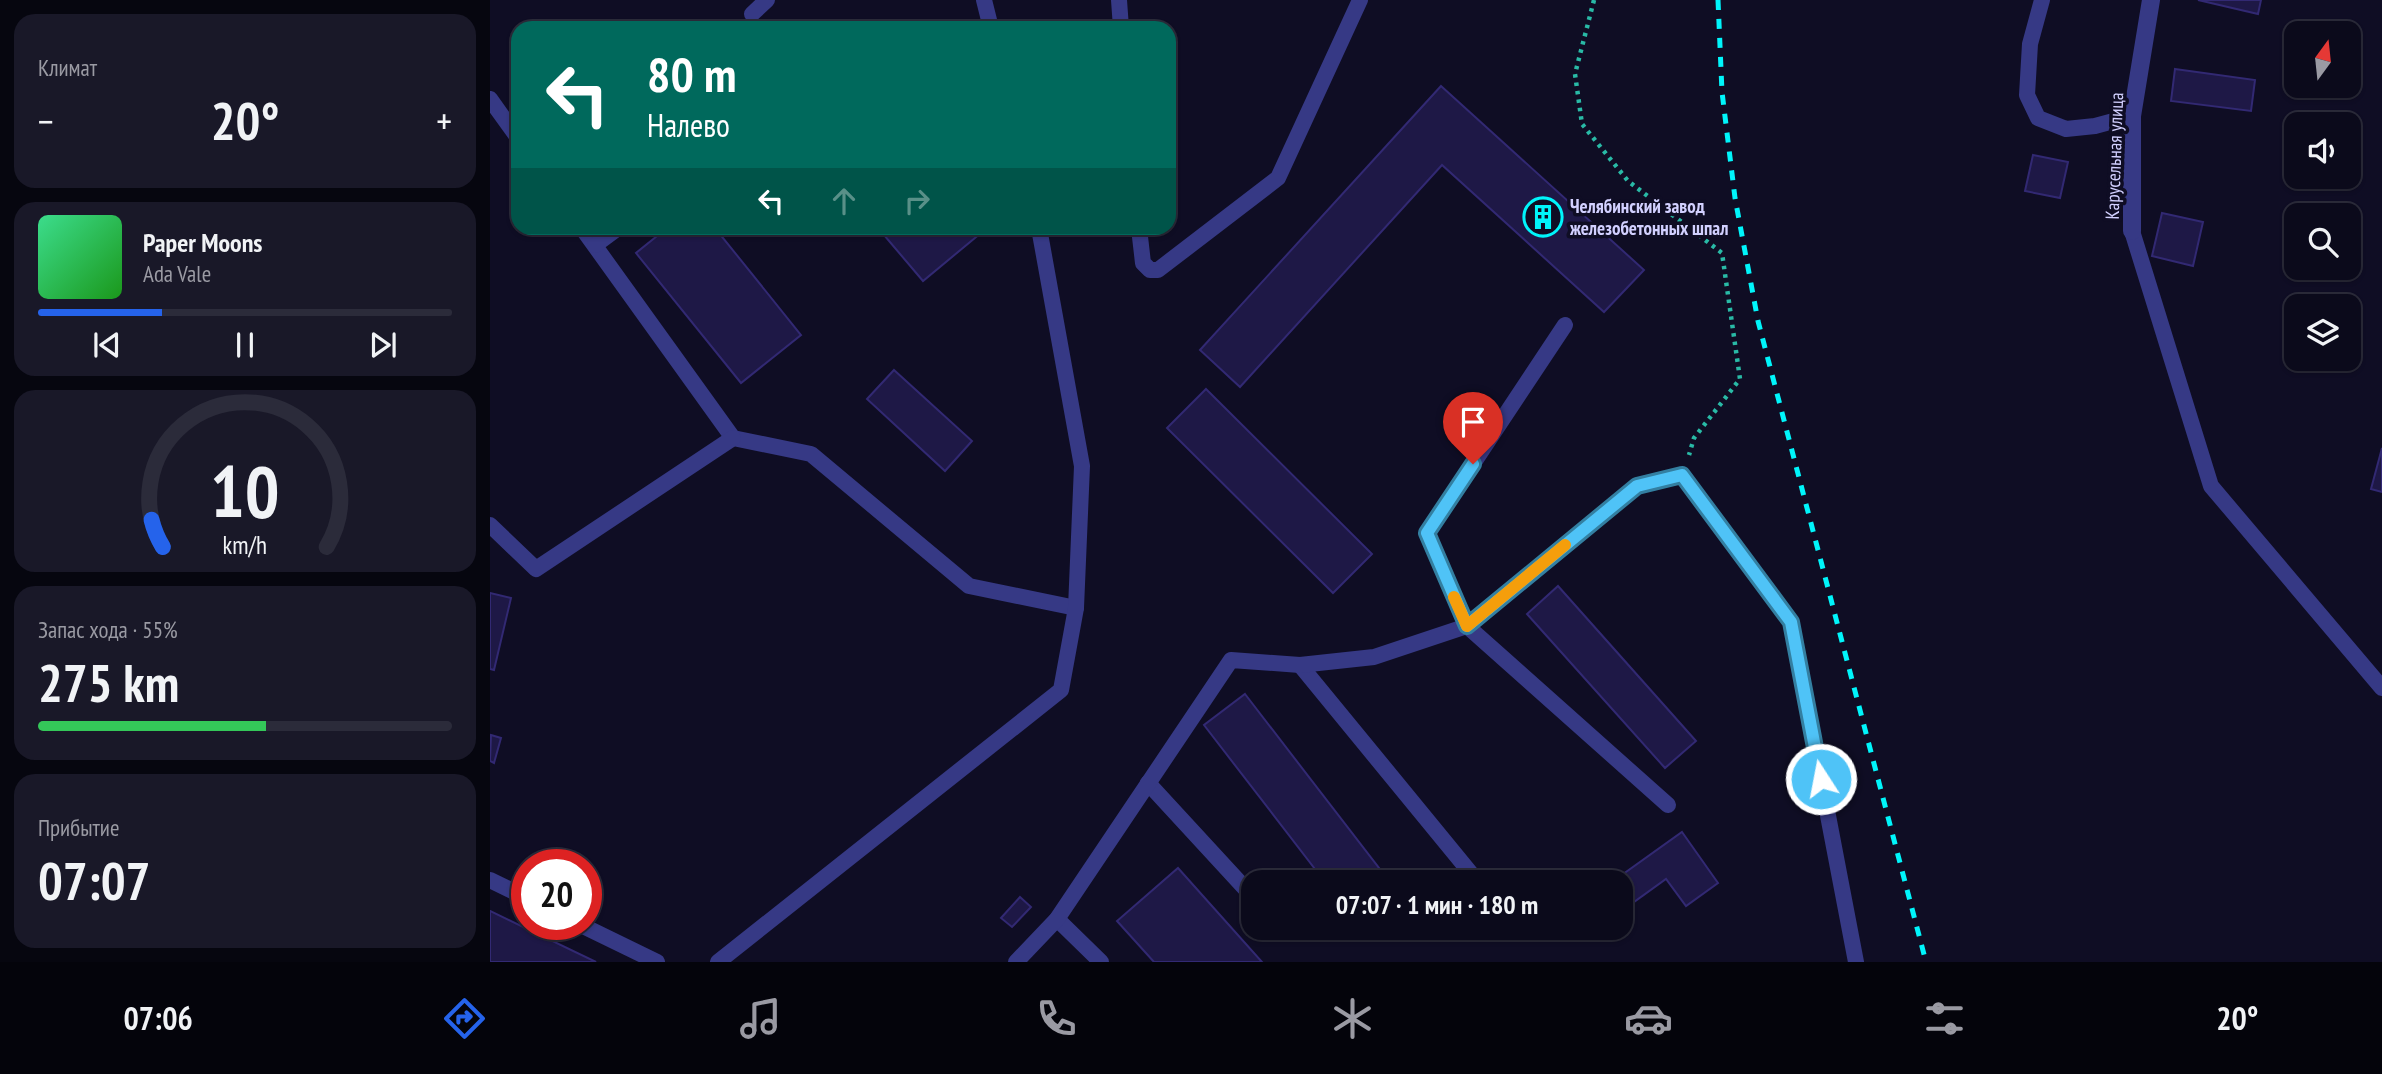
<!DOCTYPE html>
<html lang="ru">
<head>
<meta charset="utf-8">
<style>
	body { margin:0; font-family:"PT Sans Narrow",sans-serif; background:#191828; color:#f1f3f6; height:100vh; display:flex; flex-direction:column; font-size:26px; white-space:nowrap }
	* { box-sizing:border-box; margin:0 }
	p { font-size:23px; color:#9a9aa3 }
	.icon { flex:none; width:38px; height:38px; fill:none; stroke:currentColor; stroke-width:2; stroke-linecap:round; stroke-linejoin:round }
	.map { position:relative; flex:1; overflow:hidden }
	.sheet { display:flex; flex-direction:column; gap:14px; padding:14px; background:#06060f; width:490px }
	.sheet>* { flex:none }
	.hud { position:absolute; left:21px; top:21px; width:665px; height:214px; border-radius:21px; box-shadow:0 2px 5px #0004,0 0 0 2px #2b2b3a; background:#00695c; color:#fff; overflow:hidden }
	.needle { width:46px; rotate:15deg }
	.controls { position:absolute; left:1794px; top:21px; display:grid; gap:14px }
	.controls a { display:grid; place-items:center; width:77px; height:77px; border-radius:14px; background:#0b0a1b; box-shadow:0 2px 5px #0004,0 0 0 2px #2b2b3a; font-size:35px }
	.speed { position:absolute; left:21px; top:849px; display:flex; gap:14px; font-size:35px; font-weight:700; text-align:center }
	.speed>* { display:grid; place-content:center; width:91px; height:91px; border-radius:50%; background:#0b0a1b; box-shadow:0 2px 5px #0004,0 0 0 2px #2b2b3a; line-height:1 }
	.speed .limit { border:10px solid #d22; background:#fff; color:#111 }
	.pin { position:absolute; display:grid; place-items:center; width:60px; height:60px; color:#fff; margin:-72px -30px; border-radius:50% 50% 50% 0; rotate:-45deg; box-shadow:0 0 7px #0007 }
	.pin .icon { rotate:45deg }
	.me { position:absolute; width:77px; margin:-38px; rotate:349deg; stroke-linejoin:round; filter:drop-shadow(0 0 5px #0008) }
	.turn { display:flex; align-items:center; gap:24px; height:147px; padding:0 21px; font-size:32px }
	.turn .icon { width:91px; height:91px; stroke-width:2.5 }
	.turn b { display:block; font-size:49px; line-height:60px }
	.lanes { display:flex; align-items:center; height:66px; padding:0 21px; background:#0003; justify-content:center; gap:35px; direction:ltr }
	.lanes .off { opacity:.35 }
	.big { font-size:52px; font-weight:800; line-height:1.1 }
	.sheet .widget { flex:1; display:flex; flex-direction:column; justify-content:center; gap:10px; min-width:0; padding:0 24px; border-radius:21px; background:#191828 }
	.sheet .dial { align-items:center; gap:0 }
	.dial svg { height:182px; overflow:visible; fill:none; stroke:#2b2b3a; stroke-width:7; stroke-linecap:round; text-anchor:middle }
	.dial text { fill:#f1f3f6; stroke:none }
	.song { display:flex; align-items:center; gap:21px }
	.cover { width:84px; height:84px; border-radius:10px; background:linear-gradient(135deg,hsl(150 70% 55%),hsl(120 70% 35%)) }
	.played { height:7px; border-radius:4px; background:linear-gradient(90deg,#2563eb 30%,#2b2b3a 30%) }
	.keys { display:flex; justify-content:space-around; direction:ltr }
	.heat { display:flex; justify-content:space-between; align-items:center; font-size:38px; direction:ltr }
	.charge { height:10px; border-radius:5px; background:linear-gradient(90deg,#34c759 55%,#2b2b3a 0) }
	.trip { position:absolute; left:751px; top:870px; width:392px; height:70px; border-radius:21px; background:#0b0a1b; box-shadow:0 2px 5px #0004,0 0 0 2px #2b2b3a; font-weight:800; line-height:70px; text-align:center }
	.dock { display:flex; height:112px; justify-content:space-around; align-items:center; background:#04040b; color:#9a9aa3 }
	.dock .icon { width:49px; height:49px }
	.dock .selected { color:#2563eb }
	.dock b { font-size:32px; color:#f1f3f6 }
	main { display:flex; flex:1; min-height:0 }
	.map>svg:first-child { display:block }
	.building { fill:#1e1846; stroke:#322973; stroke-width:2 }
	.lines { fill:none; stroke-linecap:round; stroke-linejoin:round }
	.path { stroke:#29baa6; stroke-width:4.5; stroke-dasharray:3.5 5; stroke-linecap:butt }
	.lane { stroke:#363985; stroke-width:16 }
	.street { stroke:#363985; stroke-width:18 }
	.rail { stroke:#00f5fb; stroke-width:5; stroke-dasharray:10 9; stroke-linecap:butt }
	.route-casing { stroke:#337fa1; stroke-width:18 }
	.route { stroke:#4fc3f7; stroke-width:12 }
	.slow { stroke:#f59e0b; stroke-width:12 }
	.labels { text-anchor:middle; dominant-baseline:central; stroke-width:7; stroke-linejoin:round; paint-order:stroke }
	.street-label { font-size:19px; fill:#d2d0ff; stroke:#0f0d24 }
	.poi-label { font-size:19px; font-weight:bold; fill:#d2d0ff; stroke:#0f0d24; text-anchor:start }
</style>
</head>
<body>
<main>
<section class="sheet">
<div class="widget"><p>Климат</p>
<div class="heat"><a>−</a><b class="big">20°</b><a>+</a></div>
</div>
<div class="widget">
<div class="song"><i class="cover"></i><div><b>Paper Moons</b><p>Ada Vale</p></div></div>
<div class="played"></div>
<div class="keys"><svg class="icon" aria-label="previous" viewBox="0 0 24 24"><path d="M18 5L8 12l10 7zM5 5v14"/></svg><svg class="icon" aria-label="pause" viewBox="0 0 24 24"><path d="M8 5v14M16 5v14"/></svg><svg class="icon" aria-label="next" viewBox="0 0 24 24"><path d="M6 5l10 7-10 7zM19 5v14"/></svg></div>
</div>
<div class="widget dial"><svg viewBox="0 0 100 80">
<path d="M14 69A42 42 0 1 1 86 69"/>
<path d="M14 69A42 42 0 0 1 9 57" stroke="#2563eb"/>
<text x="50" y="56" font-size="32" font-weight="700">10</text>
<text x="50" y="72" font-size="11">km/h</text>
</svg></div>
<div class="widget"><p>Запас хода · 55%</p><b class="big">275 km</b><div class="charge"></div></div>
<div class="widget"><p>Прибытие</p><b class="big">07:07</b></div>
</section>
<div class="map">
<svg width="1892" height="962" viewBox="0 0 1892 962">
	<rect width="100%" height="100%" fill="#0f0d24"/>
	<g class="building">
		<path d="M1708,0H1771L1768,14Z"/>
		<path d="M1685,69L1765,80L1761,111L1681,101Z"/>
		<path d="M951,86L1154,270L1114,312L952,165L750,387L710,350Z"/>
		<path d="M1543,155L1578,162L1570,198L1535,191Z"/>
		<path d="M1672,213L1713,222L1703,266L1662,256Z"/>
		<path d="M177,228H225L311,335L251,383L146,253Z"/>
		<path d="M388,228H497L433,281Z"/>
		<path d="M404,370L482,441L455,471L377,399Z"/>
		<path d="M716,389L882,554L843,593L677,428Z"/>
		<path d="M1892,448V492L1881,489Z"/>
		<path d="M1068,586L1206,741L1175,768L1037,614Z"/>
		<path d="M0,593L21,598L4,670L0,669Z"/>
		<path d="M755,694L899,881L897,882H835L714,725Z"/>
		<path d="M1,735L11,738L4,763L0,761Z"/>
		<path d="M1192,832L1228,883L1196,906L1176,879L1137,907L1130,897V882H1122Z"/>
		<path d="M688,868L772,962H664L627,921Z"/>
		<path d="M530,897L541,907L522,927L511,918Z"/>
		<path d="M0,911L106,962H0Z"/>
	</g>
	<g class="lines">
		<path class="path" d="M1104,0L1085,74L1092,124L1138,181L1232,253L1250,379L1204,438L1199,455"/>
		<g class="lane">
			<path d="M494,0L501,28"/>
			<path d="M629,0L631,28"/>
			<path d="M1552,0L1540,44L1537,95L1548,118L1576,129L1605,126L1642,116"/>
			<path d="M262,14L277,0"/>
			<path d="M0,99L28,138"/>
			<path d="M92,228L243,438L321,454L479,586L586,608"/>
			<path d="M649,228L653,263L660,270H668L788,178L870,0"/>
			<path d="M1642,231L1721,486L1892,688"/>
			<path d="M105,245L128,228"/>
			<path d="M1075,325L937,533L977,626L1178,805"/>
			<path d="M0,525L46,569L243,438"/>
			<path d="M810,665L988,882"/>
			<path d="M658,783L763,897"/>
			<path d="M0,880L37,898"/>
			<path d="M567,919L611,962"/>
			<path d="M89,924L167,962"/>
			<path d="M791,928L793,929"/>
			<path d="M228,962L571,690L586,608L592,466L549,228"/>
			<path d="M526,962L567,919L741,660L810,665L884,657L977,626L1147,486L1192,475L1301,622L1366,962"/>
		</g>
		<path class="street" d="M1642,231V116L1661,0"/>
		<path class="rail" d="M1228,0L1232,92L1245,198L1268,321L1436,962"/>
	</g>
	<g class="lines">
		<g class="route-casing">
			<path id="route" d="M983,464L937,533L977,626L1147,486L1192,475L1301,622L1331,779"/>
		</g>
		<use href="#route" class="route"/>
		<path class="slow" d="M964,597L977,626L1075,545"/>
	</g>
	<defs>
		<g id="building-ring" transform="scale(2.0125)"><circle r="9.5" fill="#0f0d24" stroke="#00f5fb" stroke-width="1.5"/><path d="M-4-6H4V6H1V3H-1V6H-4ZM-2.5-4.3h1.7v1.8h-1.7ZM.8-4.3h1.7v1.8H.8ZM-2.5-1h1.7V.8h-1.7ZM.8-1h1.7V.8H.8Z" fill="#00f5fb"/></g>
	</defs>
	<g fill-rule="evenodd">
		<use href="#building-ring" x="1053" y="217"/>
	</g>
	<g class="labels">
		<g class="street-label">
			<text transform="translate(1624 156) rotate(-88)">Карусельная улица</text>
		</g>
		<g class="poi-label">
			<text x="1080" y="206">Челябинский завод<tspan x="1080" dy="22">железобетонных шпал</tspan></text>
		</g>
	</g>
</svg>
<div class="controls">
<a><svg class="needle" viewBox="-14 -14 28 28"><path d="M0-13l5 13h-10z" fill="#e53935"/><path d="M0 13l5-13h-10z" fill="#9a9aa3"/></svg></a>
<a><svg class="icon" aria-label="sound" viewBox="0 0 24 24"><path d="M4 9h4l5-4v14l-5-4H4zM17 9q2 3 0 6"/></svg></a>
<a><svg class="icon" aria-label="search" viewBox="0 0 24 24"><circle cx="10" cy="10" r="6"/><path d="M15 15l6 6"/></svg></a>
<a><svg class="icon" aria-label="layers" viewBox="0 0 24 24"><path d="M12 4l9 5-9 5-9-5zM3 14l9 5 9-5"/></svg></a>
</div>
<div class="speed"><div class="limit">20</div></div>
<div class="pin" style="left:983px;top:464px;background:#d93025"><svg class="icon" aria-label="arrive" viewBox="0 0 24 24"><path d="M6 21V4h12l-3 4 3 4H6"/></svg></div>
<svg class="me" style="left:1331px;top:779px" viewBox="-20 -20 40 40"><circle r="17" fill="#4fc3f7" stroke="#fff" stroke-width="3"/><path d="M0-11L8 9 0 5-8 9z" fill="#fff"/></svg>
<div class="trip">07:07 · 1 мин · 180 m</div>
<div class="hud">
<div class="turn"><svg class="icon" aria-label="left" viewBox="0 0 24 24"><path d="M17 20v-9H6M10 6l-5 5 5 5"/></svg><div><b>80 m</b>Налево</div></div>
<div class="lanes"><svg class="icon" aria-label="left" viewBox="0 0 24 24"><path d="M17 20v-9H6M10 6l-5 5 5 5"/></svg><svg class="icon off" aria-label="ahead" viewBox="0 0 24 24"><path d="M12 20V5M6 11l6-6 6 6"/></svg><svg class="icon off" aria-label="right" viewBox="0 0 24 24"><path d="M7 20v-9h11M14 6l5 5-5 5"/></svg></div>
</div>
</div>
</main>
<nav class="dock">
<b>07:06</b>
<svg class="icon selected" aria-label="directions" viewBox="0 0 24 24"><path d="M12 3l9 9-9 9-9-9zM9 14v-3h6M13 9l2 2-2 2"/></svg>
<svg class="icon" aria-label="music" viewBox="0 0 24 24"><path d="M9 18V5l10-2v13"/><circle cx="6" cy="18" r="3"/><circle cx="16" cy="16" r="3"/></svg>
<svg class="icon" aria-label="phone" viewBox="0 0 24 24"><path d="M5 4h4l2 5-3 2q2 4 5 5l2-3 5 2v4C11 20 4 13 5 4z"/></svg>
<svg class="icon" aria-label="climate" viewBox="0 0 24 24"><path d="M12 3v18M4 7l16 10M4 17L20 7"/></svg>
<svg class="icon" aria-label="car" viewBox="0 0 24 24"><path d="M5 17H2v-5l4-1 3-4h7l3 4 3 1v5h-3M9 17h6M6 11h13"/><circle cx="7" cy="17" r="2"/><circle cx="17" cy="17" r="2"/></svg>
<svg class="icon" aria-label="filters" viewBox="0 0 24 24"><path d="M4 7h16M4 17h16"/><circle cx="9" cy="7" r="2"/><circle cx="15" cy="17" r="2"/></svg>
<b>20°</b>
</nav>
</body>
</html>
